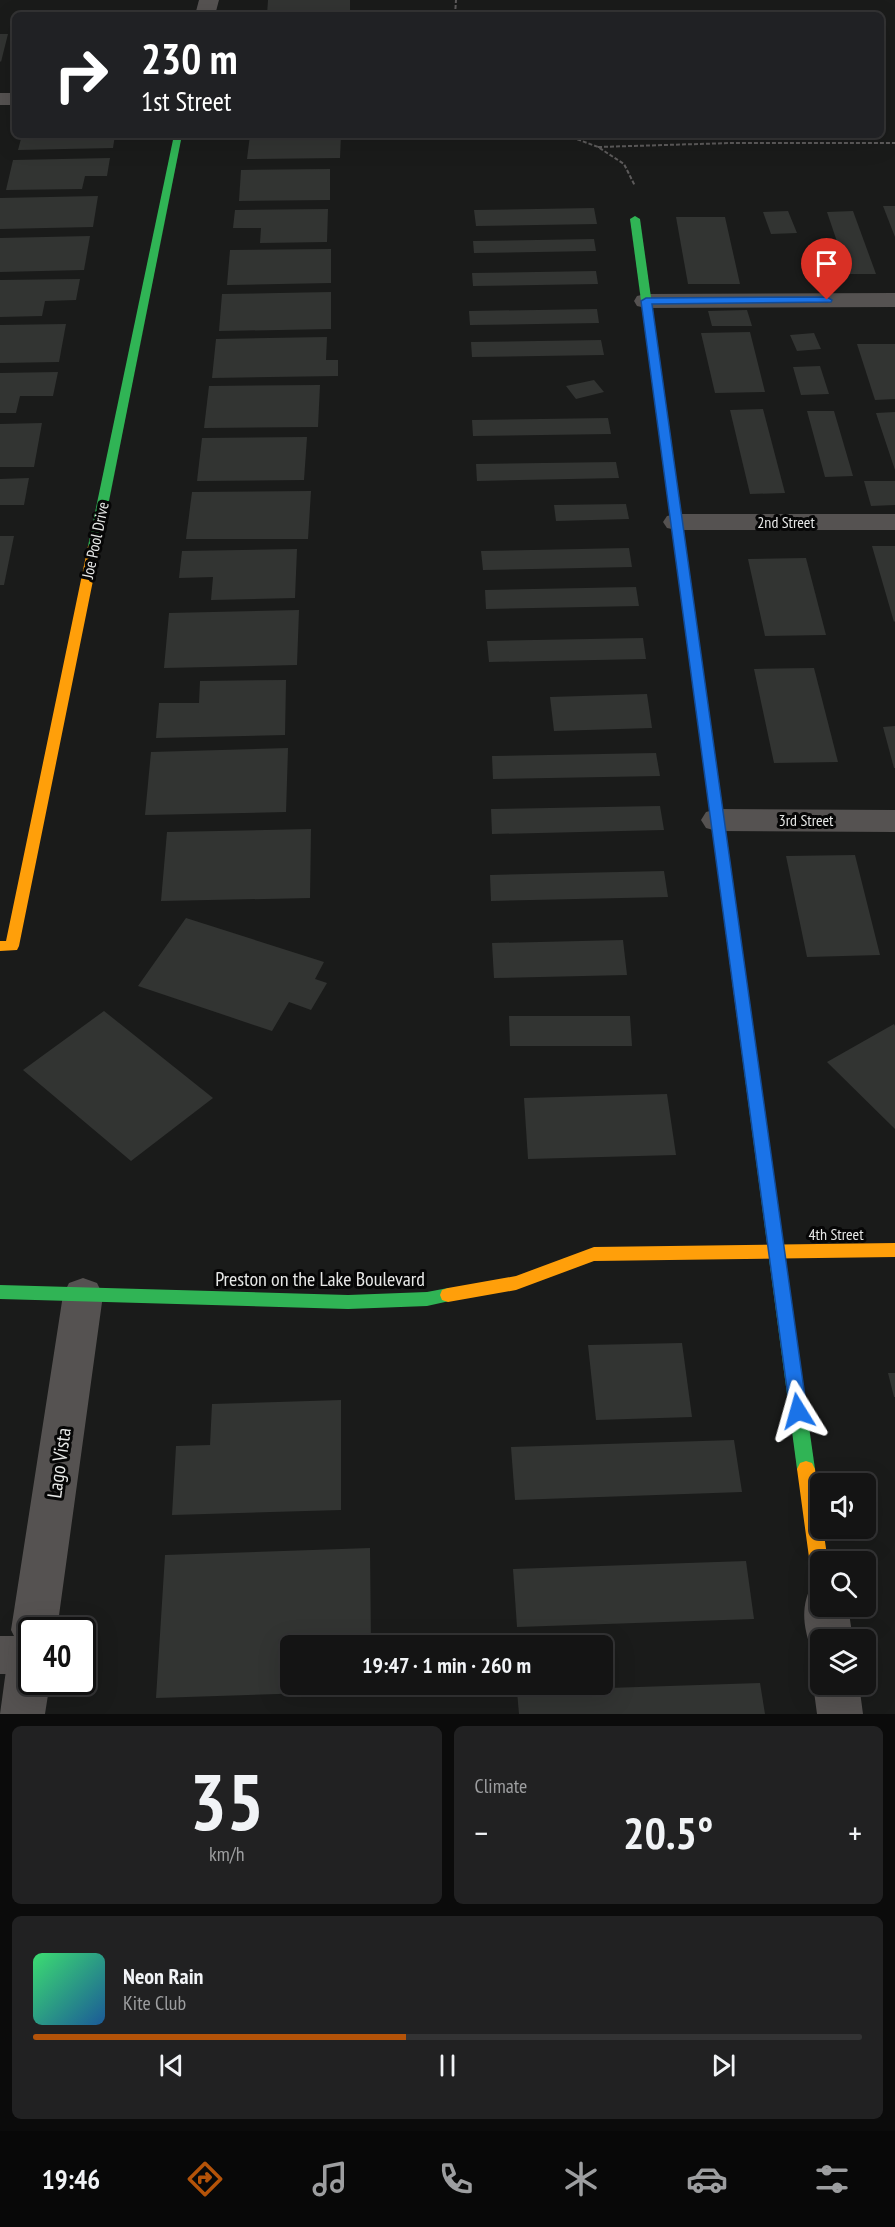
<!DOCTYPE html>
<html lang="en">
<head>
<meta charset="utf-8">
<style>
	body { margin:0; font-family:"PT Sans Narrow",sans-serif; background:#212122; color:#f1f3f6; height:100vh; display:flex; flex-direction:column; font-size:22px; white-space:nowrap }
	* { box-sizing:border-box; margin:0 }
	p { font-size:20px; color:#9d9ea0 }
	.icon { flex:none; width:33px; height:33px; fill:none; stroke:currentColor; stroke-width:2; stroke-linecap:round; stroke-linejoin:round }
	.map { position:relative; height:1714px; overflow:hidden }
	.details { display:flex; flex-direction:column; gap:12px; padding:12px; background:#0b0b0b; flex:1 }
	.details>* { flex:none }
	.banner { position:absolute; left:12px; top:12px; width:872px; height:126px; border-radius:9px; box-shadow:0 6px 24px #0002,0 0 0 2px #333334; background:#202124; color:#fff; overflow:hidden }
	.fabs { position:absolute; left:810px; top:1473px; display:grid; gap:12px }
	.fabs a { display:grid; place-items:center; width:66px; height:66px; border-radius:9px; background:#141414; box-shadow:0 6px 24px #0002,0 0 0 2px #333334; font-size:30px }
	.speed { position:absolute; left:18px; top:1617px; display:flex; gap:12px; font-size:30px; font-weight:700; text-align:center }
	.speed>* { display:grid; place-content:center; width:78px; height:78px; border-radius:50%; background:#141414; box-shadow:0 6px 24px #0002,0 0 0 2px #333334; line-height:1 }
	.speed .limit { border:3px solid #111; border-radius:9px; background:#fff; color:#111 }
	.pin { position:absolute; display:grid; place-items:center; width:51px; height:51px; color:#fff; margin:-62px -26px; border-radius:50% 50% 50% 0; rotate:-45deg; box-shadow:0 0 6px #0007 }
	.pin .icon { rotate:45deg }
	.me { position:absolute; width:66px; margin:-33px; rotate:352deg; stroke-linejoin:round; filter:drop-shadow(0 0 4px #0008) }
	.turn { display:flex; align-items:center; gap:21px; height:126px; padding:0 30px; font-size:27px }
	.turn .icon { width:78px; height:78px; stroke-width:2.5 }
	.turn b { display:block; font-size:42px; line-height:51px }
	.big { font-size:45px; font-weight:800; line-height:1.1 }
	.details .card { flex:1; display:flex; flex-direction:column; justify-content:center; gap:9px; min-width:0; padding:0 21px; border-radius:9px; background:#212122 }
	.details .dial { align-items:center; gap:0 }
	.dial b { font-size:78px; line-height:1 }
	.song { display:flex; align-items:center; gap:18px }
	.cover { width:72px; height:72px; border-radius:9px; background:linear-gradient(135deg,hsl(140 70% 55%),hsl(210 70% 35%)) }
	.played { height:6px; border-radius:3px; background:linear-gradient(90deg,#b45309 45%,#333334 45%) }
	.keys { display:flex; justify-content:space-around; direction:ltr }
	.heat { display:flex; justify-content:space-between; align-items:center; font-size:33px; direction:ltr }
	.details .tiles { flex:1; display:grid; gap:12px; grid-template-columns:1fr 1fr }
	.card:last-child { grid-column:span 2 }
	.trip { position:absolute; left:280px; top:1635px; width:333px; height:60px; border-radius:9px; background:#141414; box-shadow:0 6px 24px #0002,0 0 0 2px #333334; font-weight:800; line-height:60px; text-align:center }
	.tabs { display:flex; height:96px; justify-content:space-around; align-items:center; background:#080808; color:#9d9ea0 }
	.tabs .icon { width:42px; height:42px }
	.tabs .on { color:#b45309 }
	.tabs b { font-size:27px; color:#f1f3f6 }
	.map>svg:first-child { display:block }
	.building { fill:#323432 }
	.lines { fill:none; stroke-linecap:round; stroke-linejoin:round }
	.path { stroke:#5d5b5b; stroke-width:2; stroke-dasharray:4 2; stroke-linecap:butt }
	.lane { fill:#555251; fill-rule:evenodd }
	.street { fill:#555251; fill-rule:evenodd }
	.fast { fill:#30b455; fill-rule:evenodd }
	.slow { fill:#ff9f0a; fill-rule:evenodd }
	.jam { fill:#e5322d; fill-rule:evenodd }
	.route { fill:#1a73e8; stroke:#114b97; stroke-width:1.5 }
	.labels { text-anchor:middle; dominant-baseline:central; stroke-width:6; stroke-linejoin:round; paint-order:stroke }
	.street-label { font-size:16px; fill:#e7e8e7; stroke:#060606 }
	.near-street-label { font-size:20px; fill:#e7e8e7; stroke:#060606 }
</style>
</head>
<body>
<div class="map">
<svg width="895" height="1714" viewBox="0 0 895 1714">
	<rect width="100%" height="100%" fill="#1a1b1a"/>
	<g class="building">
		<path d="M268,0H350V15H267Z"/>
		<path d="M0,34H8L1,62L0,61Z"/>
		<path d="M22,135H115L113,148L18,150Z"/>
		<path d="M250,135H341L340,158L247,159Z"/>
		<path d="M110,158L107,176H85L82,189L6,190L13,160Z"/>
		<path d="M330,169V200L239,201L241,170Z"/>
		<path d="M98,196L93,227L0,229V198Z"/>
		<path d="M883,206H895V237Z"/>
		<path d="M594,208L597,224L476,226L474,210Z"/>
		<path d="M328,209L327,242L260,243L261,228H233L235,210Z"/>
		<path d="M788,211L797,233L771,234L763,212Z"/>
		<path d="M853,211L876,274H848L827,212Z"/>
		<path d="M676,217H725L740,284H688Z"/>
		<path d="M90,236L84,270L0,272V238Z"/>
		<path d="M594,239L596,251L474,253L473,241Z"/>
		<path d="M331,249V283L227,285L230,250Z"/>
		<path d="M596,271L598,284L473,286L472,273Z"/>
		<path d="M80,279L76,300L45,301L42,316L0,317V280Z"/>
		<path d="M331,292V329L219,331L222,294Z"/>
		<path d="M597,309L599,323L470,325L469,311Z"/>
		<path d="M747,310L752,326H712L708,311Z"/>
		<path d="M66,324L59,362L0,363V325Z"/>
		<path d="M750,332L765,392L715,393L701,333Z"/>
		<path d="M814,333L821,349L797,351L790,335Z"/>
		<path d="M327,337L326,360H338V376L212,378L216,339Z"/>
		<path d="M601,340L604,355L472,357L471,342Z"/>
		<path d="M857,344H895V399L875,400Z"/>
		<path d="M820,366L829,394L801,395L793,367Z"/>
		<path d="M58,372L53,396H20L16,413H0V373Z"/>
		<path d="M594,380L604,392L576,399L566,386Z"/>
		<path d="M320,385L318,427L204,428L209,386Z"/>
		<path d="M763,409L785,493L750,494L730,410Z"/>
		<path d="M807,411H834L853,476L825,477Z"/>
		<path d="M895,412V470L876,413Z"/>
		<path d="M608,418L611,434L473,436L472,420Z"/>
		<path d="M42,423L34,467H0V424Z"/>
		<path d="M307,437L304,480L197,481L202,438Z"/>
		<path d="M616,462L619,478L477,481L476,464Z"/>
		<path d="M29,478L24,505H0V479Z"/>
		<path d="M864,481H895V505L871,506Z"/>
		<path d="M311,491L308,539H186L192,492Z"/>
		<path d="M626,504L629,519L556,521L554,505Z"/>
		<path d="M0,536H14L4,585H0Z"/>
		<path d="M872,546H895V621L894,622Z"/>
		<path d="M629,548L632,567L483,570L481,551Z"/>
		<path d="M297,549L295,598L211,600L213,577L179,578L182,551Z"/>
		<path d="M806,558L826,635L765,636L748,559Z"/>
		<path d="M636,587L639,606L486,609L485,590Z"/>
		<path d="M299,610L297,665L164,668L169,613Z"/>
		<path d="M643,638L646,659L489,662L487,641Z"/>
		<path d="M814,668L838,762L774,763L754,669Z"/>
		<path d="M286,680L285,735L156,738L159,703H199L200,681Z"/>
		<path d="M647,694L652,728L554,731L550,697Z"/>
		<path d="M895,726V768H894L883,727Z"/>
		<path d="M288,748L286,812L145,815L151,752Z"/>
		<path d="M656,753L660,776L493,779L492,756Z"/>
		<path d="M660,806L664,830L492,834L491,809Z"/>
		<path d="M311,829L310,898L161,901L167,832Z"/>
		<path d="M855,855L880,955L807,957L786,856Z"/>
		<path d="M664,871L668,897L491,901L490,875Z"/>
		<path d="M186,918L324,962L315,979L327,983L311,1010L289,1002L272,1031L138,986Z"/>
		<path d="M623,940L627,975L494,978L492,943Z"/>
		<path d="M104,1011L213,1098L131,1161L23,1070Z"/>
		<path d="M509,1016H630L632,1046H510Z"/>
		<path d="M894,1024L895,1026V1129L827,1062Z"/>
		<path d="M667,1094L676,1155L528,1159L524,1098Z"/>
		<path d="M682,1343L692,1417L596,1420L588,1345Z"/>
		<path d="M888,1373H895V1397H894Z"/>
		<path d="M341,1400V1510L172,1515L176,1446L210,1445L212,1404Z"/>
		<path d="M734,1440L742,1492L515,1500L511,1447Z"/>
		<path d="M370,1548L371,1646H291V1684H371V1691L156,1698L165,1555Z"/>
		<path d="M746,1561L754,1619L517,1627L513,1569Z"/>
		<path d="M760,1683L765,1714H519L517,1691Z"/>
	</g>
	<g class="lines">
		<g class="path">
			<path d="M455,15L456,0"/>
			<path d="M566,135L598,147L624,164L635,186"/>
			<path d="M598,147L732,143H895"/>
		</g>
		<rect class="lane" x="0" y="1636" width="32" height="38"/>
		<g class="street">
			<path d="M199,0H219L215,15H195Z"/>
			<rect x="0" y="93" width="15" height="12"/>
			<path d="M895,293V307L646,308L637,306L634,301L637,296L646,294Z"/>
			<path d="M677,514H895V530H677L667,528L663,522L667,516Z"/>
			<path d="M717,809L895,810V832L717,831L706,828L701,820L706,812Z"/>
			<path d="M83,1278L97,1283L103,1295L57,1630H32V1682H50L45,1714H0L9,1648L14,1636L11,1630L63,1295L69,1283Z"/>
			<path d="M820,1586V1606H848L853,1640H820V1658L814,1656C805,1634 800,1612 809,1591Z"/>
			<path d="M820,1667V1684H859L863,1714H817L813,1684Z"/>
		</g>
		<g class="fast">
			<path d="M174,135H182L100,546L94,549L88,546Z"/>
			<path d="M635,216L640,219L692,590L686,594L680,590L630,219Z"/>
			<path d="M744,1012L749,1014L751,1018L815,1469L812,1475L806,1477L800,1475L797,1469L737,1018L739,1014Z"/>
			<path d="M0,1285L348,1295L427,1292L448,1288L454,1290L456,1295L454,1300L427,1306L348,1309L0,1299Z"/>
		</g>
		<g class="slow">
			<path d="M94,543L100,546L19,946L17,950L0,951V941H6L88,546Z"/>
			<path d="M708,749L714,753L751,1018L749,1022H739L737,1018L702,753Z"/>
			<path d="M895,1243V1257L594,1261L516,1290L448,1302L442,1300L440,1295L442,1290L448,1288L516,1276L594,1247Z"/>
			<path d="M806,1461L812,1463L815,1469L820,1510V1528H823L828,1562H820V1581L814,1578L811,1572L797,1469L800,1463Z"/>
		</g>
		<path class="jam" d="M686,586L692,590L714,753L708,757L702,753L680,590Z"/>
	</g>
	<path class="route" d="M827,297L832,300L831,302L652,304L807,1411L805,1416L798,1419L792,1416L790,1411L641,301L646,298Z"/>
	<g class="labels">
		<g class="street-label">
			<text x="786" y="522">2nd Street</text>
			<text transform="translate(95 540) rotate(-78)">Joe Pool Drive</text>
			<text x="806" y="820">3rd Street</text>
			<text x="836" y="1234">4th Street</text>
		</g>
		<g class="near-street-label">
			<text x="320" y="1279">Preston on the Lake Boulevard</text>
			<text transform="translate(59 1463) rotate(-82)">Lago Vista</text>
		</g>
	</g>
</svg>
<div class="fabs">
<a><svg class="icon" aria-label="sound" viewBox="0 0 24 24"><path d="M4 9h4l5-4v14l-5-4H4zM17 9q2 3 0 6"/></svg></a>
<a><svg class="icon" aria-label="search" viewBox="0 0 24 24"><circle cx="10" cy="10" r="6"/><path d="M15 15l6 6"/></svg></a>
<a><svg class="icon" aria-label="layers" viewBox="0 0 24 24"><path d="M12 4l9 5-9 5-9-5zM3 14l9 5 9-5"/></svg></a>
</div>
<div class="speed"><div class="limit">40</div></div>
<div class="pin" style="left:827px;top:300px;background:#d93025"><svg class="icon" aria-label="arrive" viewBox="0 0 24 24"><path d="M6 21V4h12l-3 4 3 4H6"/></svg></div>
<svg class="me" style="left:798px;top:1411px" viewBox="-20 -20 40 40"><path d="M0-17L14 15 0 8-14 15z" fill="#1a73e8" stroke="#fff" stroke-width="4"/></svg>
<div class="trip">19:47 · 1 min · 260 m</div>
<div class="banner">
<div class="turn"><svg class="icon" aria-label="right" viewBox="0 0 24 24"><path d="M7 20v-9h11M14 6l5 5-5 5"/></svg><div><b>230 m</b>1st Street</div></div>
</div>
</div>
<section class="details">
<div class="tiles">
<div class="card dial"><b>35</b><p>km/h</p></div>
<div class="card"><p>Climate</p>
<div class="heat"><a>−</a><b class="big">20.5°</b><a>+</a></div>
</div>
<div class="card">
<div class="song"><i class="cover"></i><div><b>Neon Rain</b><p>Kite Club</p></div></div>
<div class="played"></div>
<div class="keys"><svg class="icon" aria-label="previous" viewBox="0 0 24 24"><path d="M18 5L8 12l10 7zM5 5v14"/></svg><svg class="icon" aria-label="pause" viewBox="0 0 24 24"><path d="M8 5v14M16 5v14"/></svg><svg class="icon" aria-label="next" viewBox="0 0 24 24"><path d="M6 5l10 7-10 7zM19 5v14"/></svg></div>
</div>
</div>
</section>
<nav class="tabs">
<b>19:46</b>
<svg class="icon on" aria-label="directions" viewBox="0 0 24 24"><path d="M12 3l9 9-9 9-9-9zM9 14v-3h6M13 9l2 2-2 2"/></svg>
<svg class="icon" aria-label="music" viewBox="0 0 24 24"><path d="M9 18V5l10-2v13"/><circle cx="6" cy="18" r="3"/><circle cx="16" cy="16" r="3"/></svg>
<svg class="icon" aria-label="phone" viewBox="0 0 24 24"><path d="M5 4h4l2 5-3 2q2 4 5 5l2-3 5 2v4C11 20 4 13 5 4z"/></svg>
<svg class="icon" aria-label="climate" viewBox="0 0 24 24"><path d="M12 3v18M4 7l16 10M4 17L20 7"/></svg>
<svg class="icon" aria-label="car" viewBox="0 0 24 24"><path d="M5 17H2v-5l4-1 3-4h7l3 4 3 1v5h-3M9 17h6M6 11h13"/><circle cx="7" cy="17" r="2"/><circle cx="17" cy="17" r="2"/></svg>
<svg class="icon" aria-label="filters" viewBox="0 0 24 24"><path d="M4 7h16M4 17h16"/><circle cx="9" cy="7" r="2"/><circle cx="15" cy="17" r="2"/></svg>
</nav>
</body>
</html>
